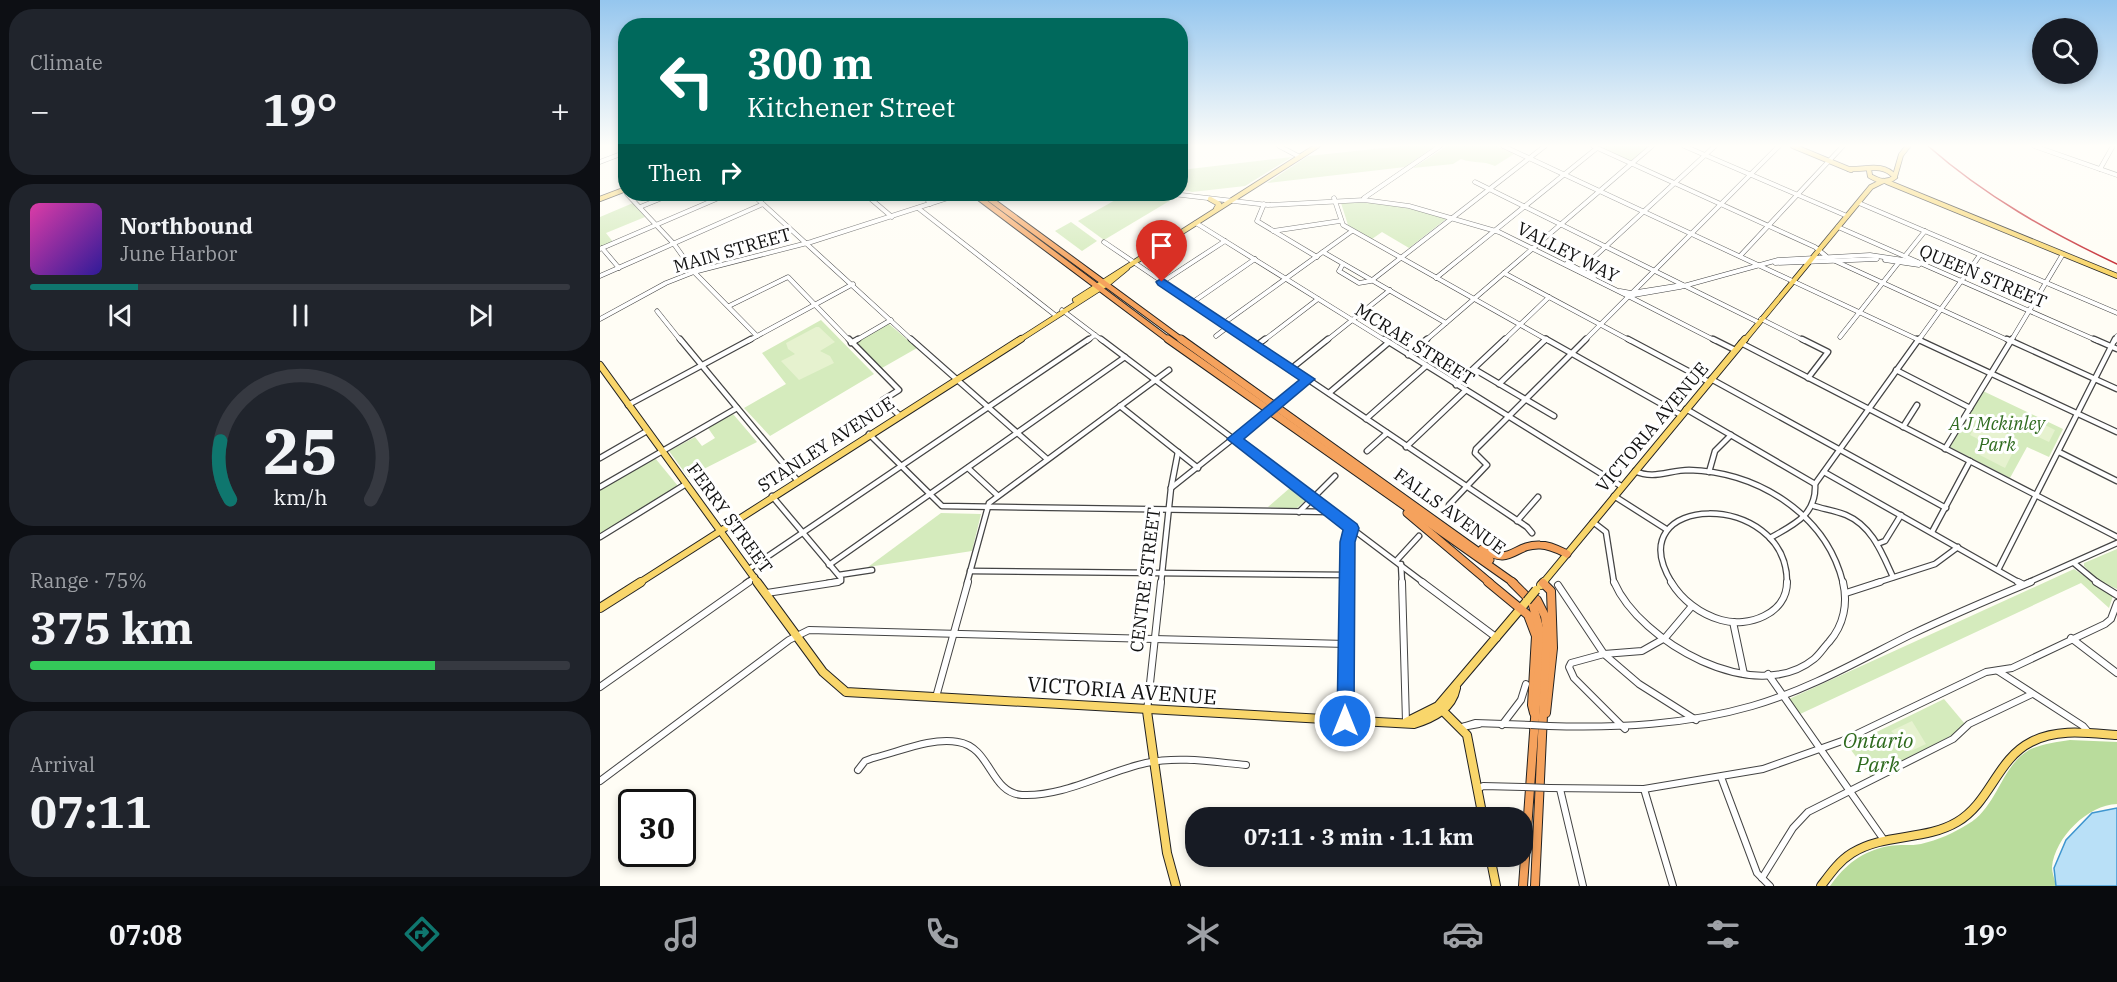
<!DOCTYPE html>
<html lang="en">
<head>
<meta charset="utf-8">
<style>
	body { margin:0; font-family:"IBM Plex Serif",serif; background:#20242c; color:#f1f3f6; height:100vh; display:flex; flex-direction:column; font-size:22px; white-space:nowrap }
	* { box-sizing:border-box; margin:0 }
	p { font-size:20px; color:#9ea1a6 }
	.icon { flex:none; width:33px; height:33px; fill:none; stroke:currentColor; stroke-width:2; stroke-linecap:round; stroke-linejoin:round }
	.map { position:relative; flex:1; overflow:hidden }
	.details { display:flex; flex-direction:column; gap:9px; padding:9px; background:#0d0f14; width:600px }
	.details>* { flex:none }
	.banner { position:absolute; left:18px; top:18px; width:570px; height:183px; border-radius:24px; box-shadow:0 3px 9px #0003; background:#00695c; color:#fff; overflow:hidden }
	.fabs { position:absolute; left:1432px; top:18px; display:grid; gap:12px }
	.fabs a { display:grid; place-items:center; width:66px; height:66px; border-radius:50%; background:#171b24; box-shadow:0 3px 9px #0003; font-size:30px }
	.speed { position:absolute; left:18px; top:789px; display:flex; gap:12px; font-size:30px; font-weight:700; text-align:center }
	.speed>* { display:grid; place-content:center; width:78px; height:78px; border-radius:50%; background:#171b24; box-shadow:0 3px 9px #0003; line-height:1 }
	.speed .limit { border:3px solid #111; border-radius:9px; background:#fff; color:#111 }
	.pin { position:absolute; display:grid; place-items:center; width:51px; height:51px; color:#fff; margin:-62px -26px; border-radius:50% 50% 50% 0; rotate:-45deg; box-shadow:0 0 6px #0007 }
	.pin .icon { rotate:45deg }
	.me { position:absolute; width:66px; margin:-33px; rotate:0deg; stroke-linejoin:round; filter:drop-shadow(0 0 4px #0008) }
	.turn { display:flex; align-items:center; gap:21px; height:126px; padding:0 30px; font-size:27px }
	.turn .icon { width:78px; height:78px; stroke-width:2.5 }
	.turn b { display:block; font-size:42px; line-height:51px }
	.then { display:flex; align-items:center; height:57px; padding:0 30px; background:#0003; gap:12px; font-size:22px }
	.big { font-size:45px; font-weight:800; line-height:1.1 }
	.details .card { flex:1; display:flex; flex-direction:column; justify-content:center; gap:9px; min-width:0; padding:0 21px; border-radius:24px; background:#20242c }
	.details .dial { align-items:center; gap:0 }
	.dial svg { height:156px; overflow:visible; fill:none; stroke:#363941; stroke-width:7; stroke-linecap:round; text-anchor:middle }
	.dial text { fill:#f1f3f6; stroke:none }
	.song { display:flex; align-items:center; gap:18px }
	.cover { width:72px; height:72px; border-radius:9px; background:linear-gradient(135deg,hsl(320 70% 55%),hsl(250 70% 35%)) }
	.played { height:6px; border-radius:3px; background:linear-gradient(90deg,#0f766e 20%,#363941 20%) }
	.keys { display:flex; justify-content:space-around; direction:ltr }
	.heat { display:flex; justify-content:space-between; align-items:center; font-size:33px; direction:ltr }
	.charge { height:9px; border-radius:4px; background:linear-gradient(90deg,#34c759 75%,#363941 0) }
	.trip { position:absolute; left:585px; top:807px; width:348px; height:60px; border-radius:24px; background:#171b24; box-shadow:0 3px 9px #0003; font-weight:800; line-height:60px; text-align:center }
	.menu { display:flex; height:96px; justify-content:space-around; align-items:center; background:#090b0e; color:#9ea1a6 }
	.menu .icon { width:42px; height:42px }
	.menu .selected { color:#0f766e }
	.menu b { font-size:27px; color:#f1f3f6 }
	main { display:flex; flex:1; min-height:0 }
	.map>svg:first-child { display:block }
	.green { fill:#d5ebbd }
	.forest { fill:#b9dc9c }
	.pitch { fill:#e6f2cf }
	.water { fill:#b9e0f7; stroke:#3f96cf; stroke-width:1.5 }
	.lines { fill:none; stroke-linecap:round; stroke-linejoin:round }
	.minor-far2-casing { stroke:#444; stroke-width:5 }
	.minor-far1-casing { stroke:#444; stroke-width:7 }
	.minor-casing { stroke:#444; stroke-width:8 }
	.major-far2-casing { stroke:#222; stroke-width:6 }
	.major-far1-casing { stroke:#222; stroke-width:8 }
	.major-casing { stroke:#222; stroke-width:10 }
	.highway-far2-casing { stroke:#222; stroke-width:7 }
	.highway-far1-casing { stroke:#222; stroke-width:9 }
	.highway-casing { stroke:#222; stroke-width:10 }
	.minor-far2 { stroke:#fff; stroke-width:4 }
	.minor-far1 { stroke:#fff; stroke-width:4.5 }
	.minor { stroke:#fff; stroke-width:6 }
	.major-far2 { stroke:#f9d66b; stroke-width:4.5 }
	.major-far1 { stroke:#f9d66b; stroke-width:6 }
	.major { stroke:#f9d66b; stroke-width:8 }
	.highway-far2 { stroke:#f5a25d; stroke-width:5 }
	.highway-far1 { stroke:#f5a25d; stroke-width:7 }
	.highway { stroke:#f5a25d; stroke-width:8 }
	.rail { stroke:#c4262e; stroke-width:1.5 }
	.minor-bridge-casing { stroke:#444; stroke-width:8; stroke-linecap:butt }
	.major-bridge-casing { stroke:#222; stroke-width:10; stroke-linecap:butt }
	.minor-bridge { stroke:#fff; stroke-width:6 }
	.major-bridge { stroke:#f9d66b; stroke-width:8 }
	.route { fill:#1a73e8; stroke:#114b97; stroke-width:1.5 }
	.labels { text-anchor:middle; dominant-baseline:central; stroke-width:6; stroke-linejoin:round; paint-order:stroke }
	.street-label { font-size:18px; fill:#111; stroke:#fff }
	.park-label { font-size:18px; font-style:italic; fill:#2f6b1f; stroke:#fff }
	.near-street-label { font-size:21px; fill:#111; stroke:#fff }
	.near-park-label { font-size:21px; font-style:italic; fill:#2f6b1f; stroke:#fff }
</style>
</head>
<body>
<main>
<section class="details">
<div class="card"><p>Climate</p>
<div class="heat"><a>−</a><b class="big">19°</b><a>+</a></div>
</div>
<div class="card">
<div class="song"><i class="cover"></i><div><b>Northbound</b><p>June Harbor</p></div></div>
<div class="played"></div>
<div class="keys"><svg class="icon" aria-label="previous" viewBox="0 0 24 24"><path d="M18 5L8 12l10 7zM5 5v14"/></svg><svg class="icon" aria-label="pause" viewBox="0 0 24 24"><path d="M8 5v14M16 5v14"/></svg><svg class="icon" aria-label="next" viewBox="0 0 24 24"><path d="M6 5l10 7-10 7zM19 5v14"/></svg></div>
</div>
<div class="card dial"><svg viewBox="0 0 100 80">
<path d="M14 69A42 42 0 1 1 86 69"/>
<path d="M14 69A42 42 0 0 1 9 39" stroke="#0f766e"/>
<text x="50" y="56" font-size="32" font-weight="700">25</text>
<text x="50" y="72" font-size="11">km/h</text>
</svg></div>
<div class="card"><p>Range · 75%</p><b class="big">375 km</b><div class="charge"></div></div>
<div class="card"><p>Arrival</p><b class="big">07:11</b></div>
</section>
<div class="map">
<svg width="1517" height="886" viewBox="0 0 1517 886">
	<rect width="100%" height="100%" fill="#fffdf5"/>
	<g class="green">
		<path d="M802,146H835L805,167L667,183L708,156Z"/>
		<path d="M847,146H896L914,154L895,166C882,160 873,164 861,159L853,164L813,168Z"/>
		<path d="M1004,146H1049L1030,162L1000,149Z"/>
		<path d="M692,157L645,186L592,192L581,189V170Z"/>
		<path d="M526,194H560L576,197L504,240L478,221Z"/>
		<path d="M33,203L45,217L6,233L13,242L0,247V217Z"/>
		<path d="M741,203C776,200 813,208 846,219L809,248L782,232L772,239L748,225Z"/>
		<path d="M471,222L497,241L482,251L455,231Z"/>
		<path d="M221,320L274,374L170,436L144,408L186,384L162,353Z"/>
		<path d="M289,324L317,348L282,368L256,343Z"/>
		<path d="M1383,391L1463,429L1449,457L1427,447L1410,478L1350,447Z"/>
		<path d="M133,414L157,442L88,477L69,451L95,437L102,446L115,438L108,428Z"/>
		<path d="M55,458L78,486L0,534V490Z"/>
		<path d="M691,487L707,499L696,509L668,507Z"/>
		<path d="M341,513L381,514L372,551L268,567Z"/>
		<path d="M1517,549V589L1499,581L1484,566V563Z"/>
		<path d="M1474,569L1513,596L1509,608L1481,583L1198,715L1189,699Z"/>
		<path d="M1344,699L1365,724L1353,735L1271,777L1248,746Z"/>
	</g>
	<path class="forest" d="M1470,740L1517,742V804C1488,805 1455,837 1452,867C1452,873 1455,880 1456,886H1230C1245,865 1262,851 1289,846C1300,844 1311,846 1321,844C1338,840 1354,833 1368,824C1397,808 1401,766 1429,750C1441,744 1456,742 1470,740Z"/>
	<g class="pitch">
		<path d="M216,327H219L235,342L220,351L230,356L234,363L199,380L181,361L195,354L188,349L186,343Z"/>
		<path d="M1435,420L1455,430L1449,442L1428,432Z"/>
		<path d="M1376,425L1387,428L1389,425L1419,440L1405,468L1374,452L1380,440L1370,435Z"/>
		<path d="M1312,721L1326,744L1311,751L1291,731Z"/>
	</g>
	<path class="water" d="M1517,808V886H1456L1454,868L1466,840L1492,813Z"/>
	<g class="lines">
		<g class="minor-far2-casing">
			<g id="minor-far2">
				<path d="M679,146L700,157"/>
				<path d="M903,146L1321,341"/>
				<path d="M993,146L1215,247L1226,256"/>
				<path d="M1084,146L1247,216"/>
				<path d="M1434,146L1517,175"/>
				<path d="M0,162L26,152"/>
				<path d="M1500,169L1513,146"/>
				<path d="M875,182L1158,322"/>
				<path d="M27,194L74,244L94,272L157,336"/>
				<path d="M152,194L313,341"/>
				<path d="M265,194L292,217"/>
				<path d="M324,194L330,204"/>
				<path d="M573,194L668,205L764,200L809,206L899,232L1028,296L1080,287L1178,260L1270,255L1317,262"/>
				<path d="M734,198L743,225L949,341"/>
				<path d="M764,198L840,146"/>
				<path d="M1259,203L1517,313"/>
				<path d="M664,204L657,221L717,257"/>
				<path d="M40,207L72,194"/>
				<path d="M318,208L455,315"/>
				<path d="M596,223L786,341"/>
				<path d="M1238,227L1498,341"/>
				<path d="M673,231L740,221"/>
				<path d="M504,242L650,341"/>
				<path d="M2,248L19,268"/>
				<path d="M0,249L128,194"/>
				<path d="M723,252L846,323"/>
				<path d="M1140,256L1243,146"/>
				<path d="M1305,256L1325,231"/>
				<path d="M1233,260L1410,341"/>
				<path d="M1285,260L1319,265"/>
				<path d="M967,263L994,277"/>
				<path d="M1175,263L1277,259"/>
				<path d="M743,264L739,271L759,283L771,281L945,146"/>
				<path d="M979,271L1115,146"/>
				<path d="M904,273L1031,341"/>
				<path d="M0,276L163,204"/>
				<path d="M836,278L997,148"/>
				<path d="M562,282L625,241"/>
				<path d="M1020,291L1031,293L1082,285"/>
				<path d="M1030,297L1116,341"/>
				<path d="M593,302L655,259"/>
				<path d="M129,306L188,277L250,341"/>
				<path d="M462,310L503,341"/>
				<path d="M57,311L81,341"/>
				<path d="M0,319L66,283L94,272L211,242L360,194"/>
				<path d="M1161,319L1205,341"/>
				<path d="M624,323L752,231"/>
				<path d="M616,336L629,326"/>
				<path d="M1240,337L1299,262"/>
				<path d="M148,341L253,284"/>
				<path d="M255,341L291,320"/>
				<path d="M487,341L495,335"/>
				<path d="M663,341L718,299"/>
				<path d="M726,341L790,290"/>
				<path d="M825,341L1052,146"/>
				<path d="M903,341L949,297"/>
				<path d="M944,341L946,339"/>
				<path d="M984,341L1179,146"/>
				<path d="M1318,341L1380,255"/>
				<path d="M1411,341L1463,254"/>
				<path d="M1515,341L1517,336"/>
			</g>
		</g>
		<g class="minor-far1-casing">
			<g id="minor-far1">
				<path d="M80,339L197,480"/>
				<path d="M249,339L299,390L283,400L299,415"/>
				<path d="M311,339L447,459"/>
				<path d="M501,339L824,583"/>
				<path d="M648,339L927,527L932,533"/>
				<path d="M784,339L1021,486"/>
				<path d="M946,339L1081,415"/>
				<path d="M1028,339L1109,382"/>
				<path d="M1113,339L1135,350"/>
				<path d="M1202,339L1228,352L1208,378"/>
				<path d="M1317,339L1517,432"/>
				<path d="M1407,339L1517,389"/>
				<path d="M1494,339L1517,349"/>
				<path d="M251,343L258,339"/>
				<path d="M1141,343L1517,537"/>
				<path d="M657,345L665,339"/>
				<path d="M808,355L827,339"/>
				<path d="M692,368L728,339"/>
				<path d="M874,369L954,416"/>
				<path d="M1296,370L1370,408"/>
				<path d="M1111,379L1346,508"/>
				<path d="M899,384L946,339"/>
				<path d="M856,385L905,339"/>
				<path d="M729,393L788,343"/>
				<path d="M28,405L151,339"/>
				<path d="M520,406L598,468"/>
				<path d="M1086,409L1215,484"/>
				<path d="M766,419L826,366"/>
				<path d="M1303,427L1317,405"/>
				<path d="M269,434L342,506L731,512"/>
				<path d="M806,447L866,390"/>
				<path d="M1345,449L1412,339"/>
				<path d="M767,451L787,433"/>
				<path d="M1459,452L1517,481"/>
				<path d="M0,458L47,431"/>
				<path d="M368,468L397,495"/>
				<path d="M1035,471C1054,480 1069,470 1089,470C1158,472 1226,514 1243,583"/>
				<path d="M1109,472L1115,451L1131,435"/>
				<path d="M1224,472L1420,583"/>
				<path d="M0,487L137,408"/>
				<path d="M571,488L708,379"/>
				<path d="M172,496L241,578V581L228,583"/>
				<path d="M1014,496L1066,529"/>
				<path d="M1214,506C1224,509 1236,511 1246,515C1272,526 1282,553 1293,577"/>
				<path d="M848,511L849,505L887,465L875,453L876,449L986,339"/>
				<path d="M699,512L735,476"/>
				<path d="M917,521L938,497"/>
				<path d="M993,522L1006,532L1014,583"/>
				<path d="M1332,532L1370,461"/>
				<path d="M0,537L86,484"/>
				<path d="M1170,538C1193,525 1217,515 1215,484L1319,339"/>
				<path d="M1277,544L1285,541L1301,515"/>
				<path d="M797,560L819,536"/>
				<path d="M801,564L802,583"/>
				<path d="M1475,564L1498,583"/>
				<path d="M229,565L525,357"/>
				<path d="M149,569L489,339"/>
				<path d="M1398,570L1515,339"/>
				<path d="M370,571L747,575"/>
				<path d="M239,575L272,570"/>
				<path d="M146,583L155,577"/>
				<path d="M367,583L389,503L569,370"/>
				<path d="M561,583L571,488L578,452"/>
				<path d="M747,583L751,528"/>
				<path d="M1072,583C1016,492 1188,489 1187,583"/>
				<path d="M1276,583L1335,564L1358,547"/>
				<path d="M1427,583L1517,543"/>
			</g>
		</g>
		<g class="minor-casing">
			<g id="minor">
				<path d="M802,582L806,722"/>
				<path d="M822,582L897,638"/>
				<path d="M1014,582C1040,642 1155,707 1214,659C1220,654 1224,647 1229,642C1244,625 1248,603 1243,582"/>
				<path d="M1071,582C1082,600 1100,614 1121,620C1148,628 1187,614 1187,582"/>
				<path d="M1418,582L1422,584"/>
				<path d="M1496,582L1517,595"/>
				<path d="M958,585L1004,654L1039,684L1096,720"/>
				<path d="M167,593L238,582"/>
				<path d="M1246,593L1280,582"/>
				<path d="M1133,622L1144,674"/>
				<path d="M1471,638L1517,673"/>
				<path d="M1398,671L1483,726L1489,733"/>
				<path d="M1168,674L1284,840"/>
				<path d="M0,687L149,582"/>
				<path d="M336,697L368,582"/>
				<path d="M547,711L561,582"/>
				<path d="M745,721L747,582"/>
				<path d="M902,725L921,700L926,684"/>
				<path d="M949,726C1018,728 1086,725 1152,706C1208,690 1258,661 1310,635C1350,616 1390,599 1431,582"/>
				<path d="M862,727L875,723L931,725"/>
				<path d="M862,727L879,724"/>
				<path d="M1025,729L974,678L969,667L971,663L1004,654L1042,651L1065,638L1092,606"/>
				<path d="M258,770L265,761L273,758C299,752 331,737 358,742C391,747 390,793 422,795C464,797 505,772 546,763C579,756 613,762 646,765"/>
				<path d="M1121,777L1157,873L1170,886"/>
				<path d="M0,781L189,640L209,630L746,644"/>
				<path d="M949,788L1044,789L1163,769L1242,741L1386,672L1412,668L1505,624L1511,619L1517,603"/>
				<path d="M878,789L883,786L923,787"/>
				<path d="M960,789L983,886"/>
				<path d="M1044,789L1073,886"/>
				<path d="M1162,878L1193,828L1208,812L1353,739L1369,724L1432,694"/>
			</g>
		</g>
		<g class="major-far2-casing">
			<g id="major-far2">
				<path d="M1193,146L1251,170"/>
				<path d="M1249,169C1265,170 1283,162 1295,177C1286,184 1279,181 1270,176L1269,170"/>
				<path d="M1295,176L1301,155L1308,146"/>
				<path d="M1287,182L1517,276"/>
				<path d="M0,199L26,189"/>
				<path d="M610,199L619,204L616,209"/>
				<path d="M475,300L717,146"/>
				<path d="M418,341L510,282L527,268"/>
				<path d="M1144,341L1271,187L1283,181"/>
			</g>
		</g>
		<g class="major-far1-casing">
			<g id="major-far1">
				<path d="M0,365L158,583"/>
				<path d="M39,583L421,339"/>
				<path d="M943,583L1145,339"/>
			</g>
		</g>
		<g class="major-casing">
			<g id="major">
				<path d="M157,582L223,672L246,692L814,724C833,718 852,709 856,688"/>
				<path d="M941,585L944,582"/>
				<path d="M0,608L41,582"/>
				<path d="M840,708L867,735L883,818"/>
				<path d="M547,711L567,853L576,886"/>
				<path d="M806,722L838,706L927,601"/>
				<path d="M890,856L896,886"/>
				<path d="M1221,886C1230,874 1239,861 1252,853C1284,833 1325,841 1357,822C1390,803 1397,759 1431,742C1457,728 1489,733 1517,735"/>
			</g>
		</g>
		<g class="highway-far2-casing">
			<g id="highway-far2">
				<path d="M374,194L570,341"/>
				<path d="M383,194L583,341"/>
			</g>
		</g>
		<g class="highway-far1-casing">
			<g id="highway-far1">
				<path d="M568,339L914,583"/>
				<path d="M581,339L890,560"/>
				<path d="M807,513L890,583"/>
				<path d="M882,549C912,567 913,544 940,545C950,545 959,550 967,554"/>
			</g>
		</g>
		<g class="highway-casing">
			<g id="highway">
				<path d="M888,582L928,615L936,636L932,705L934,713"/>
				<path d="M912,582L932,602L941,635L923,886"/>
				<path d="M943,583L951,591L953,648L946,713"/>
				<path d="M935,886L947,630L945,616L937,600"/>
			</g>
		</g>
		<use href="#minor-far2" class="minor-far2"/>
		<use href="#minor-far1" class="minor-far1"/>
		<use href="#minor" class="minor"/>
		<use href="#major-far2" class="major-far2"/>
		<use href="#major-far1" class="major-far1"/>
		<use href="#major" class="major"/>
		<use href="#highway-far2" class="highway-far2"/>
		<use href="#highway-far1" class="highway-far1"/>
		<use href="#highway" class="highway"/>
		<path class="rail" d="M1328,146C1385,196 1449,232 1517,264"/>
		<g class="minor-bridge-casing">
			<g id="minor-bridge">
				<path d="M931,725L949,726"/>
				<path d="M923,787L949,788"/>
			</g>
		</g>
		<g class="major-bridge-casing">
			<path id="major-bridge" d="M927,601L936,590"/>
		</g>
		<use href="#minor-bridge" class="minor-bridge"/>
		<use href="#major-bridge" class="major-bridge"/>
	</g>
	<linearGradient id="sky" x2="0" y2="1"><stop stop-color="#95c6ee"/><stop offset="0.54" stop-color="#fffefa"/><stop offset="1" stop-color="#fffefa" stop-opacity="0"/></linearGradient>
	<rect width="1517" height="270" fill="url(#sky)"/>
	<path class="route" d="M562,278L715,379L644,439L757,524L759,528L755,542L754,721L751,727L745,730L739,727L737,721L740,542L743,530L627,439L699,380L558,285L556,282Z"/>
	<g class="labels">
		<g class="street-label">
			<text transform="translate(132 250) rotate(-16)">MAIN STREET</text>
			<text transform="translate(968 252) rotate(27)">VALLEY WAY</text>
			<text transform="translate(1383 276) rotate(23)">QUEEN STREET</text>
			<text transform="translate(815 344) rotate(32)">MCRAE STREET</text>
			<text transform="translate(1052 427) rotate(-50)">VICTORIA AVENUE</text>
			<text transform="translate(226 444) rotate(-33)">STANLEY AVENUE</text>
			<text transform="translate(850 511) rotate(36)">FALLS AVENUE</text>
			<text transform="translate(130 518) rotate(54)">FERRY STREET</text>
			<text transform="translate(545 580) rotate(-83)">CENTRE STREET</text>
		</g>
		<g class="park-label">
			<text x="1397" y="423">A J Mckinley<tspan x="1397" dy="21">Park</tspan></text>
		</g>
		<g class="near-street-label">
			<text transform="translate(522 690) rotate(4)">VICTORIA AVENUE</text>
		</g>
		<g class="near-park-label">
			<text x="1278" y="740">Ontario<tspan x="1278" dy="24">Park</tspan></text>
		</g>
	</g>
</svg>
<div class="fabs">
<a><svg class="icon" aria-label="search" viewBox="0 0 24 24"><circle cx="10" cy="10" r="6"/><path d="M15 15l6 6"/></svg></a>
</div>
<div class="speed"><div class="limit">30</div></div>
<div class="pin" style="left:562px;top:282px;background:#d93025"><svg class="icon" aria-label="arrive" viewBox="0 0 24 24"><path d="M6 21V4h12l-3 4 3 4H6"/></svg></div>
<svg class="me" style="left:745px;top:721px" viewBox="-20 -20 40 40"><circle r="17" fill="#1a73e8" stroke="#fff" stroke-width="3"/><path d="M0-11L8 9 0 5-8 9z" fill="#fff"/></svg>
<div class="trip">07:11 · 3 min · 1.1 km</div>
<div class="banner">
<div class="turn"><svg class="icon" aria-label="left" viewBox="0 0 24 24"><path d="M17 20v-9H6M10 6l-5 5 5 5"/></svg><div><b>300 m</b>Kitchener Street</div></div>
<div class="then">Then<svg class="icon" aria-label="right" viewBox="0 0 24 24"><path d="M7 20v-9h11M14 6l5 5-5 5"/></svg></div>
</div>
</div>
</main>
<nav class="menu">
<b>07:08</b>
<svg class="icon selected" aria-label="directions" viewBox="0 0 24 24"><path d="M12 3l9 9-9 9-9-9zM9 14v-3h6M13 9l2 2-2 2"/></svg>
<svg class="icon" aria-label="music" viewBox="0 0 24 24"><path d="M9 18V5l10-2v13"/><circle cx="6" cy="18" r="3"/><circle cx="16" cy="16" r="3"/></svg>
<svg class="icon" aria-label="phone" viewBox="0 0 24 24"><path d="M5 4h4l2 5-3 2q2 4 5 5l2-3 5 2v4C11 20 4 13 5 4z"/></svg>
<svg class="icon" aria-label="climate" viewBox="0 0 24 24"><path d="M12 3v18M4 7l16 10M4 17L20 7"/></svg>
<svg class="icon" aria-label="car" viewBox="0 0 24 24"><path d="M5 17H2v-5l4-1 3-4h7l3 4 3 1v5h-3M9 17h6M6 11h13"/><circle cx="7" cy="17" r="2"/><circle cx="17" cy="17" r="2"/></svg>
<svg class="icon" aria-label="filters" viewBox="0 0 24 24"><path d="M4 7h16M4 17h16"/><circle cx="9" cy="7" r="2"/><circle cx="15" cy="17" r="2"/></svg>
<b>19°</b>
</nav>
</body>
</html>
